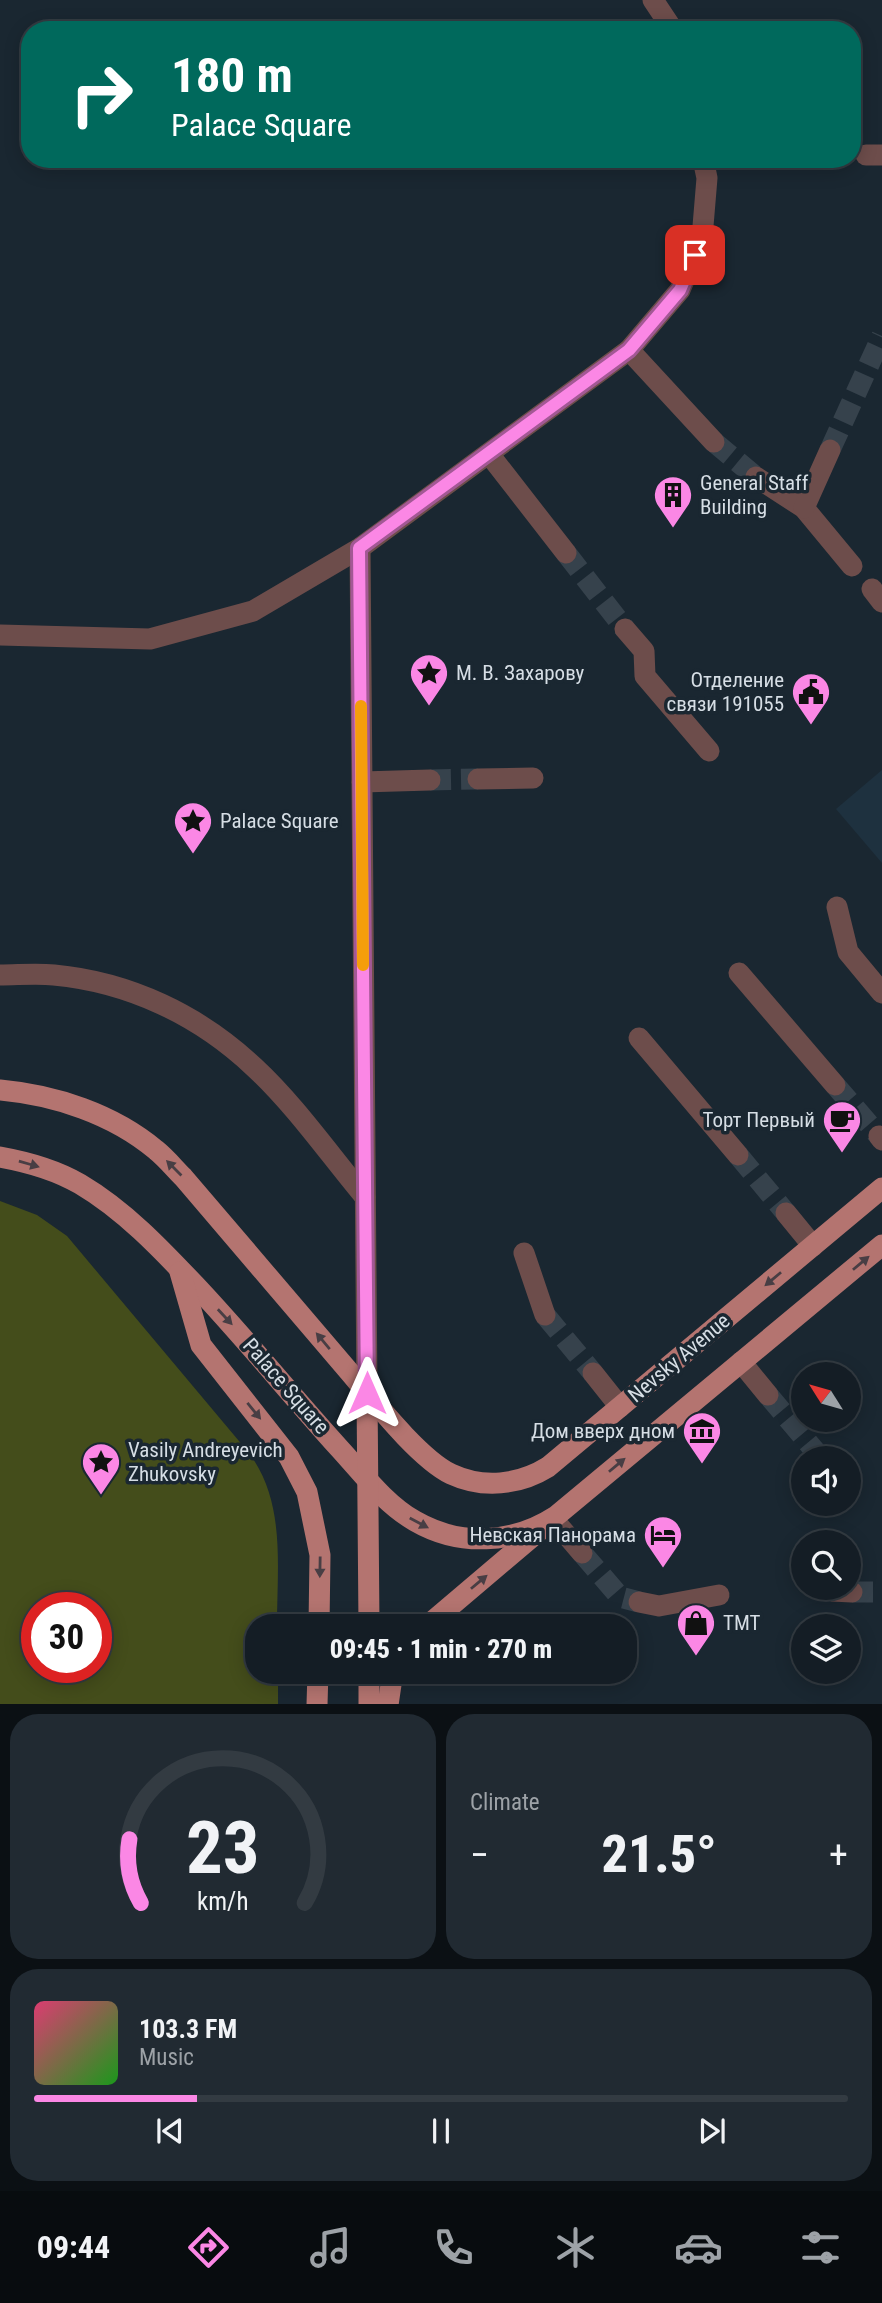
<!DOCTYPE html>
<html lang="en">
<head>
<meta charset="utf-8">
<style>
	body { margin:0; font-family:"Roboto Condensed",sans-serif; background:#212a32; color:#f1f3f6; height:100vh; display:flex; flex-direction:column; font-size:26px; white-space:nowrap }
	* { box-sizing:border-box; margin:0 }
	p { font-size:23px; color:#9da2a7 }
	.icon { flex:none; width:38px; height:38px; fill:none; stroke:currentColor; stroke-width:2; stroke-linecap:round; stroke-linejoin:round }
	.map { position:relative; height:1704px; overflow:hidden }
	.details { display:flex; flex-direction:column; gap:10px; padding:10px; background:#0b1014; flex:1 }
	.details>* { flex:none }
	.banner { position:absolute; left:21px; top:21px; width:840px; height:147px; border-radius:28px; box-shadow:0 4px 18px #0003,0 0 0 2px #333b42; background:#00695c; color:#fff; overflow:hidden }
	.needle { width:46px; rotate:307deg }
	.controls { position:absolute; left:791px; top:1362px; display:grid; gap:14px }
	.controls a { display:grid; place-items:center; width:70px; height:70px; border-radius:50%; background:#141d25; box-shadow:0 4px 18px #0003,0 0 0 2px #333b42; font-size:35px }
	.speed { position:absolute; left:21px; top:1592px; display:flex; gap:14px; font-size:35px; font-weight:700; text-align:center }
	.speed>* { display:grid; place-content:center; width:91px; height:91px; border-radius:50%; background:#141d25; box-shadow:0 4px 18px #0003,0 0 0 2px #333b42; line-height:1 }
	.speed .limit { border:10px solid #d22; background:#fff; color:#111 }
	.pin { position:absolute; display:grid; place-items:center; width:60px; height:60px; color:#fff; margin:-30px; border-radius:14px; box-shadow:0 4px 10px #0006 }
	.me { position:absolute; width:77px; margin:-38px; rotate:0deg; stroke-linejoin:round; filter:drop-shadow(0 0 5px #0008) }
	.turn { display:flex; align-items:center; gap:24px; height:147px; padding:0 35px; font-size:32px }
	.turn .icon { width:91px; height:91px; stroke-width:2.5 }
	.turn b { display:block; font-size:49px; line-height:60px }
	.big { font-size:52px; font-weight:800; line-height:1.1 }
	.details .tile { flex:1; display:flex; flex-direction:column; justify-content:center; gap:10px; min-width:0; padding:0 24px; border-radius:28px; background:#212a32 }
	.details .dial { align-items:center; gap:0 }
	.dial svg { height:182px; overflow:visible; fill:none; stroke:#333b42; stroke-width:7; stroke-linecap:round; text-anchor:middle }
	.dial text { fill:#f1f3f6; stroke:none }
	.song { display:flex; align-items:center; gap:21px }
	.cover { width:84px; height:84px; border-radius:10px; background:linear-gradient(135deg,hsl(340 70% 55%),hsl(120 70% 35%)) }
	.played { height:7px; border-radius:4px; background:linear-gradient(90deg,#fb87e5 20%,#333b42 20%) }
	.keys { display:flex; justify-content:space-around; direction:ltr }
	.heat { display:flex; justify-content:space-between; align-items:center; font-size:38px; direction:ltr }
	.details .tiles { flex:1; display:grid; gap:10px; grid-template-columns:1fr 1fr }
	.tile:last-child { grid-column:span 2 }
	.trip { position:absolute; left:245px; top:1614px; width:392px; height:70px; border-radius:28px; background:#141d25; box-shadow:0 4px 18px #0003,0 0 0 2px #333b42; font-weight:800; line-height:70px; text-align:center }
	.tabs { display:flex; height:112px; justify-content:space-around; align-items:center; background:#080c0f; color:#9da2a7 }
	.tabs .icon { width:49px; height:49px }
	.tabs .selected { color:#fb87e5 }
	.tabs b { font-size:32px; color:#f1f3f6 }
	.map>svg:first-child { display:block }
	.built { fill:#1e313f }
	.green { fill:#444d1b; fill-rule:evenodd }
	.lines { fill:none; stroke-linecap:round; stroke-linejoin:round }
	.minor-tunnel { stroke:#36424c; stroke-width:21; stroke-dasharray:21 10; stroke-linecap:butt }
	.minor { stroke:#6d4d4b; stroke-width:21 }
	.major { stroke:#b47470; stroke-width:21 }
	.oneway { fill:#483e44 }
	.route-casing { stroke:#a35895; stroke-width:18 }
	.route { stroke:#fb87e5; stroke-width:12 }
	.slow { stroke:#f59e0b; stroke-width:12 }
	.labels { text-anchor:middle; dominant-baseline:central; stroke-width:7; stroke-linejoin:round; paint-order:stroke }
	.poi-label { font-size:21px; fill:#d6dee5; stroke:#1a2731; text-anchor:start }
	.street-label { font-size:21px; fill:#d6dee5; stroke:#1a2731 }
</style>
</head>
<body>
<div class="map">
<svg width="882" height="1705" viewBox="0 0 882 1705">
	<rect width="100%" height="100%" fill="#1a2731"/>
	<path class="built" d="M882,770V863L836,809Z"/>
	<path class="green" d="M0,1201L37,1215L67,1236L249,1453C286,1503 277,1566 277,1626H257V1671H278V1704H0ZM96,1608V1668H37V1608Z"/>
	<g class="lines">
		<g class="minor-tunnel">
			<path d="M714,442L756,477"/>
			<path d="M830,450L882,336"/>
			<path d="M566,553L625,629"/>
			<path d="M430,780L478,779"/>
			<path d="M835,1085L879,1136"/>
			<path d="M738,1155L786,1213"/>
			<path d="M545,1315L593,1373"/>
			<path d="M768,1395L821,1458"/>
			<path d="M582,1553L620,1597L639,1602"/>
			<path d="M852,1592H882"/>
		</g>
		<g class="minor">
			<path d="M653,0L673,30"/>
			<path d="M866,155H882"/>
			<path d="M629,350L714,442"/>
			<path d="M489,454L566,553"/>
			<path d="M756,477L804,508L852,566"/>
			<path d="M804,508L830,450"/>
			<path d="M360,548L367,1393"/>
			<path d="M872,589L882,602"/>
			<path d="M625,629L644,651L645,676L709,751"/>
			<path d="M0,635L150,639L253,611L360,548L629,350L680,290L702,238L707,178L703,159"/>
			<path d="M478,779L533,778"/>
			<path d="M362,782L430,780"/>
			<path d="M837,907L848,952L882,993"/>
			<path d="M739,973L835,1085"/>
			<path d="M0,975C18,975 36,973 54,975C129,982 199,1015 254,1067C295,1105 329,1154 365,1197"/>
			<path d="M639,1038L738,1155"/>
			<path d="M879,1136L882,1140"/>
			<path d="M786,1213L813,1246"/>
			<path d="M524,1253L545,1315"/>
			<path d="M741,1362L768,1395"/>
			<path d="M593,1373L620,1407"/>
			<path d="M553,1519L582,1553"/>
			<path d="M832,1591L852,1592"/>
			<path d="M639,1602L659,1606L719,1595"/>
		</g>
		<g class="major">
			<path d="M0,1090C55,1095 113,1114 156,1150C166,1158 174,1168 183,1177C237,1241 292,1304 346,1368C371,1397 418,1458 451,1474C483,1489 519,1485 548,1467L882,1188"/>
			<path d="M0,1157C28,1162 56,1170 80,1184C124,1210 160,1248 195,1285C245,1338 290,1394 339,1448C362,1473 385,1504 415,1521C460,1547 513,1544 556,1516L882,1245"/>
			<path d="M180,1272L201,1345L289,1457L307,1492L320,1555L319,1626"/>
			<path d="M367,1393L369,1626"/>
			<path d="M427,1626L539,1531"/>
			<path d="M369,1671V1705"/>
			<path d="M317,1705L318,1671"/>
			<path d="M388,1705L393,1671"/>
		</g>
	</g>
	<defs><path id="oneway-solid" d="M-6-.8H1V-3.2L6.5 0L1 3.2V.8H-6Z" transform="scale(1.75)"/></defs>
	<g class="oneway">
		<use href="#oneway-solid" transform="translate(29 1164) rotate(16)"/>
		<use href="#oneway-solid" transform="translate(174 1168) rotate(-135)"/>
		<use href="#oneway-solid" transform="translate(861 1263) rotate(-40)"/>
		<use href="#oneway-solid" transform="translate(773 1279) rotate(140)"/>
		<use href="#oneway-solid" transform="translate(225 1317) rotate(47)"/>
		<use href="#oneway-solid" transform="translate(323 1341) rotate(-130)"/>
		<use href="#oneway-solid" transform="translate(254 1411) rotate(51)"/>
		<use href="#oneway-solid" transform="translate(617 1465) rotate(-40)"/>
		<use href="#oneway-solid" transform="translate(419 1523) rotate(28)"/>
		<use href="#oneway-solid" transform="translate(320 1567) rotate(91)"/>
		<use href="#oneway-solid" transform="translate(479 1582) rotate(-40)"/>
	</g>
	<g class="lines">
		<g class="route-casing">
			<path id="route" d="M367,1393L359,548L629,350L680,290L695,255"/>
		</g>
		<use href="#route" class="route"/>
		<path class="slow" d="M361,706L363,965"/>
	</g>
	<defs>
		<g id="building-pin" transform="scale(2.0125)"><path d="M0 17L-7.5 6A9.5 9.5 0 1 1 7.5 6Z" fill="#fb87e5" stroke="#1a2731"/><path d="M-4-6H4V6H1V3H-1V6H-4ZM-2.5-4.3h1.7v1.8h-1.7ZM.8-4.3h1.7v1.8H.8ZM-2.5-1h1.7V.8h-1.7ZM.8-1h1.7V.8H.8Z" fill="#111"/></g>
		<g id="sight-pin" transform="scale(2.0125)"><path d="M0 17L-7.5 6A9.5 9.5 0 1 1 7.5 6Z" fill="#fb87e5" stroke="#1a2731"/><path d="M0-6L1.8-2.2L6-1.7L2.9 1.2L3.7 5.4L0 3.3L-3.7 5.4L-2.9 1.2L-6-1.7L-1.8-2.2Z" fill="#111"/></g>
		<g id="civic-pin" transform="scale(2.0125)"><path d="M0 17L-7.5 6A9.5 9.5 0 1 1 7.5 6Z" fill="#fb87e5" stroke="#1a2731"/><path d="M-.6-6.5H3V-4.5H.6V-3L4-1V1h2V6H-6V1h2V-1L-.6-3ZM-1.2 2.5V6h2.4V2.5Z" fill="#111"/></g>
		<g id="cafe-pin" transform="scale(2.0125)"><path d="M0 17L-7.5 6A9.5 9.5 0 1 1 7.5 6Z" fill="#fb87e5" stroke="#1a2731"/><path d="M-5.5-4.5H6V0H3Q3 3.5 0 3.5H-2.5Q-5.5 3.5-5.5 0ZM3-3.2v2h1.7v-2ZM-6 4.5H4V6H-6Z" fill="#111"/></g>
		<g id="museum-pin" transform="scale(2.0125)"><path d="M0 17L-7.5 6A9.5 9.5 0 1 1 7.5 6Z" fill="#fb87e5" stroke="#1a2731"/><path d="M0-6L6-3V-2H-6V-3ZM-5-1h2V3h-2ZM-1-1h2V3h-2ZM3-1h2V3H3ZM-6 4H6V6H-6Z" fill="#111"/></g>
		<g id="hotel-pin" transform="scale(2.0125)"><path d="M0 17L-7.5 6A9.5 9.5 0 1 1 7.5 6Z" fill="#fb87e5" stroke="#1a2731"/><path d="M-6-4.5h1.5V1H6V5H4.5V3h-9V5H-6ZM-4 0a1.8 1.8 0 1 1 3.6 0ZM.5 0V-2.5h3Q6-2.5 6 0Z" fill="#111"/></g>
		<g id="shop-pin" transform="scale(2.0125)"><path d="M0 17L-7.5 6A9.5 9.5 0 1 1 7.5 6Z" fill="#fb87e5" stroke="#1a2731"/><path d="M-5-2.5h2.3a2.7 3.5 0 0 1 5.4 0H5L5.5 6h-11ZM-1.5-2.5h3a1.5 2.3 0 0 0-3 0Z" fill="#111"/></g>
	</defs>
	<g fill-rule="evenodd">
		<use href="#building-pin" x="673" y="495"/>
		<use href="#sight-pin" x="429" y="673"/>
		<use href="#civic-pin" x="811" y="692"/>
		<use href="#sight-pin" x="193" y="821"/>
		<use href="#cafe-pin" x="842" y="1120"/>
		<use href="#museum-pin" x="702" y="1431"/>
		<use href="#sight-pin" x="101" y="1462"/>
		<use href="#hotel-pin" x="663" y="1535"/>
		<use href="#shop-pin" x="696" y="1623"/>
	</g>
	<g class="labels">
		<g class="poi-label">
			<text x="700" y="483">General Staff<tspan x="700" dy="24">Building</tspan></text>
			<text x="456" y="673">М. В. Захарову</text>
			<text x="784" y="680" text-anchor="end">Отделение<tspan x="784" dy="24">связи 191055</tspan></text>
			<text x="220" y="821">Palace Square</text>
			<text x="815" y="1120" text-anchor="end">Торт Первый</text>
			<text x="675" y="1431" text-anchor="end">Дом вверх дном</text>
			<text x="128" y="1450">Vasily Andreyevich<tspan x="128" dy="24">Zhukovsky</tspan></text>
			<text x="636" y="1535" text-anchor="end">Невская Панорама</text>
			<text x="723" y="1623">ТМТ</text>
		</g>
		<g class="street-label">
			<text transform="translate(679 1358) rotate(-40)">Nevsky Avenue</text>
			<text transform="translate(286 1386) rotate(49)">Palace Square</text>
		</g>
	</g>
</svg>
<div class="controls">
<a><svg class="needle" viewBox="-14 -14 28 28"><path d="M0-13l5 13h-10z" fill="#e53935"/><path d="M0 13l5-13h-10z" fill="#9da2a7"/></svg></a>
<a><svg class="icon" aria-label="sound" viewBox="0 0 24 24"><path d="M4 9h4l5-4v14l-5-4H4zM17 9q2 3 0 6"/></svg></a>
<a><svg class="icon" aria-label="search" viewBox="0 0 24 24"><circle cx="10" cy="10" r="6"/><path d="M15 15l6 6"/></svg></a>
<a><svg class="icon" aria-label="layers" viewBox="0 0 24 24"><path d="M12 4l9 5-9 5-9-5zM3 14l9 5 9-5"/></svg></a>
</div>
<div class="speed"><div class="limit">30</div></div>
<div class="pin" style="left:695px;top:255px;background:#d93025"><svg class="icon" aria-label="arrive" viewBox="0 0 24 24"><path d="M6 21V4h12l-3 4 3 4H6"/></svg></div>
<svg class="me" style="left:367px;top:1393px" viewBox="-20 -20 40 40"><path d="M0-17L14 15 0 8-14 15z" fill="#fb87e5" stroke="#fff" stroke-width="4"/></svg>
<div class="trip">09:45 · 1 min · 270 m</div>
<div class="banner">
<div class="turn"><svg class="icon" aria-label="right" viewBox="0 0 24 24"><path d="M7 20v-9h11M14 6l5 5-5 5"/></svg><div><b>180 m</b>Palace Square</div></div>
</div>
</div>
<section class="details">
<div class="tiles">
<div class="tile dial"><svg viewBox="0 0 100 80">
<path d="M14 69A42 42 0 1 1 86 69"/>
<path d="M14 69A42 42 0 0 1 9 41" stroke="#fb87e5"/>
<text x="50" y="56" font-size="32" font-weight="700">23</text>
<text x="50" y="72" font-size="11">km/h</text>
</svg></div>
<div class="tile"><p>Climate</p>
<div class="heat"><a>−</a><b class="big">21.5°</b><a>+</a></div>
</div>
<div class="tile">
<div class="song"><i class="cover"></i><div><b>103.3 FM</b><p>Music</p></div></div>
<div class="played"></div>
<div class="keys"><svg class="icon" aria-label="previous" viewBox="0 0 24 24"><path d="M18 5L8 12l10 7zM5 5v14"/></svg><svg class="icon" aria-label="pause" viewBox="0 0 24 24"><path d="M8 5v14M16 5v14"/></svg><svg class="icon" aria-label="next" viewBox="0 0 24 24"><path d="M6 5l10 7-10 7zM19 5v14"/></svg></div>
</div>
</div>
</section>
<nav class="tabs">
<b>09:44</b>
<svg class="icon selected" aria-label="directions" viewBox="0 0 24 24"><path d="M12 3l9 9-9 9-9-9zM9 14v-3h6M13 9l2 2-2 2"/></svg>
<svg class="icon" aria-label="music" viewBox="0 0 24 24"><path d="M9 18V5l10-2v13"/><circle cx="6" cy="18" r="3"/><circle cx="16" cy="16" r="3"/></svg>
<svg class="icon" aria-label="phone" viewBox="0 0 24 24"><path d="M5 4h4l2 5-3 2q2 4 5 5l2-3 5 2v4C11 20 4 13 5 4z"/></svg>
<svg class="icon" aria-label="climate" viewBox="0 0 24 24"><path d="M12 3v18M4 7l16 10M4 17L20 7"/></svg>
<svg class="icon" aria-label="car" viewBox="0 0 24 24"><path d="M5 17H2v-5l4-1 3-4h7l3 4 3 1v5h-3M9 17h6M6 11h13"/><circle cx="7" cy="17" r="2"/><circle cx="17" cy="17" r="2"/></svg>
<svg class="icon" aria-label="filters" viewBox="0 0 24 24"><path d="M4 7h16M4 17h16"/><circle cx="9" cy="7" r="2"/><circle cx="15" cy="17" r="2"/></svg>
</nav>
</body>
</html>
